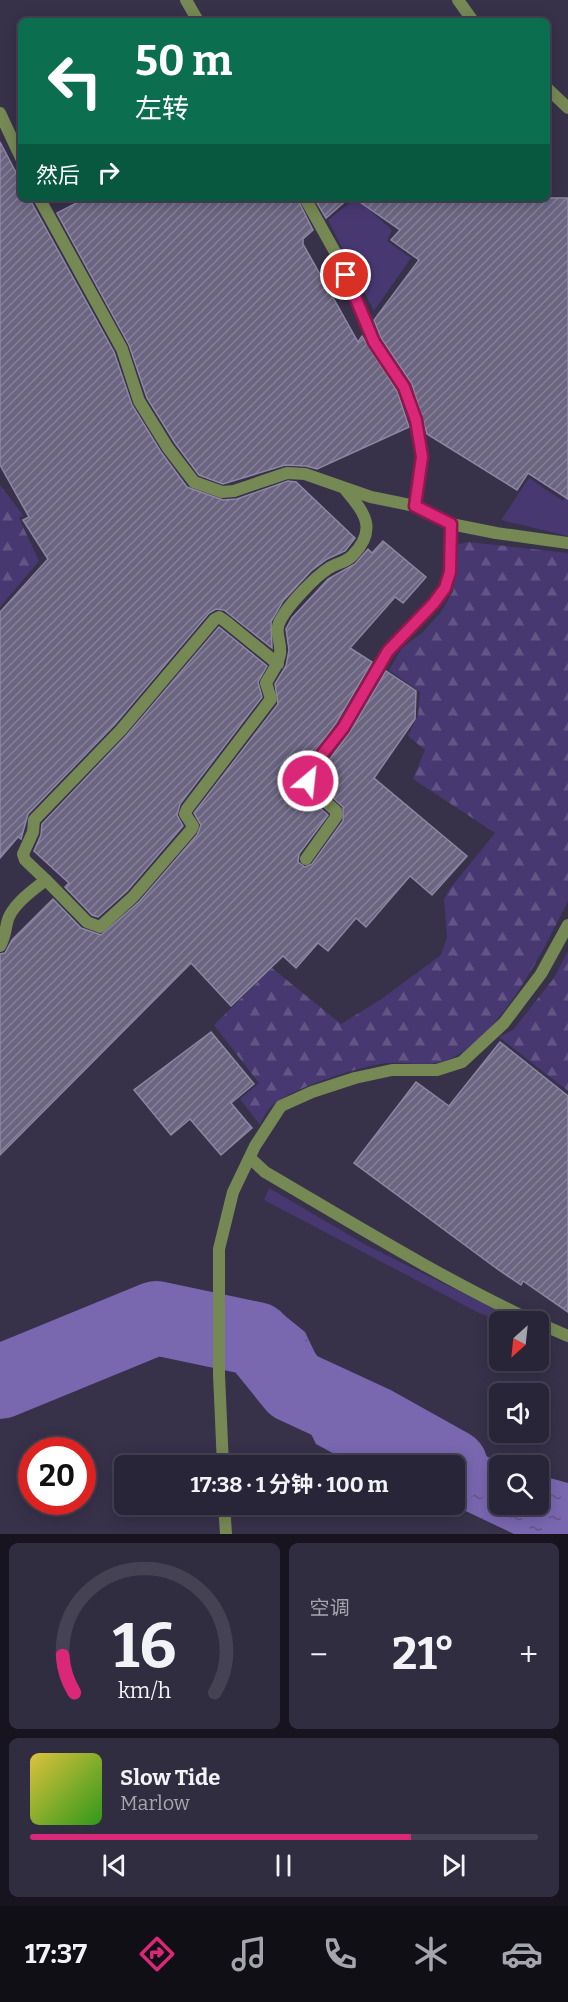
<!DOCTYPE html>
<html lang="zh">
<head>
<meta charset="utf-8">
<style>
	body { margin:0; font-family:Bitter,"Noto Sans SC",serif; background:#312d40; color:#f1f3f6; height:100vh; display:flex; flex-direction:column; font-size:22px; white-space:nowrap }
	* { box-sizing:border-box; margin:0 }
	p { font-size:20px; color:#a5a5ae }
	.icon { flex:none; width:33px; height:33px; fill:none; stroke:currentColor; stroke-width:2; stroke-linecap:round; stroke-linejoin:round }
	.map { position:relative; height:1534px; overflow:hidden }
	.panel { display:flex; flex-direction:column; gap:9px; padding:9px; background:#17141f; flex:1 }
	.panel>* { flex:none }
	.top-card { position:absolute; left:18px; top:18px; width:532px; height:183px; border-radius:9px; box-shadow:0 3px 15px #0003,0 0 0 2px #454253; background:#0b6e4f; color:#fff; overflow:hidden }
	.needle { width:39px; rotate:207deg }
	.fabs { position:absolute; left:489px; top:1311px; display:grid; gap:12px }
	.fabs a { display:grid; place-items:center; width:60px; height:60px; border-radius:9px; background:#292538; box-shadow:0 3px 15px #0003,0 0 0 2px #454253; font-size:30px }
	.speed { position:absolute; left:18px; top:1437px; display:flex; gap:12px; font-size:30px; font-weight:700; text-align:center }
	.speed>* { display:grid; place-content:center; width:78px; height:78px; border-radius:50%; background:#292538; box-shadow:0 3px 15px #0003,0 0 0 2px #454253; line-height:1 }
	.speed .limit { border:9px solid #d22; background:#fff; color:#111 }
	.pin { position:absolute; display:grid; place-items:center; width:51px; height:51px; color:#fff; margin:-26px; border:3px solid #fff; border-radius:50%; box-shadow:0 2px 6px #0007 }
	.me { position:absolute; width:66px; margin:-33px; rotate:28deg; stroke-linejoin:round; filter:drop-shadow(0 0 4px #0008) }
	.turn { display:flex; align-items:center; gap:21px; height:126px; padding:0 18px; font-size:27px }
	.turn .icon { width:78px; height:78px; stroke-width:2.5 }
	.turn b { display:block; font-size:42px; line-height:51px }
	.then { display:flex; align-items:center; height:57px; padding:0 18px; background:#0003; gap:12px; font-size:22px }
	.big { font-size:45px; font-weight:700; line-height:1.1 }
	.panel .widget { flex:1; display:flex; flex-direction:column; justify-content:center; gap:9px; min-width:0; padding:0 21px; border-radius:9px; background:#312d40 }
	.panel .dial { align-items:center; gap:0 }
	.dial svg { height:156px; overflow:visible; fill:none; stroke:#454253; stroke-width:7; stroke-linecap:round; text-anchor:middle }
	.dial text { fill:#f1f3f6; stroke:none }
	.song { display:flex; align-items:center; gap:18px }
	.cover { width:72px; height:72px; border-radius:9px; background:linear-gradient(135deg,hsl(50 70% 55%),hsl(110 70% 35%)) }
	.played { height:6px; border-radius:3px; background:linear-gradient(90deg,#db2777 75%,#454253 75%) }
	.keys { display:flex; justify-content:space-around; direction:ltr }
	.heat { display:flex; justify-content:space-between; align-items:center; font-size:33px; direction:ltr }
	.panel .tiles { flex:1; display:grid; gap:9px; grid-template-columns:1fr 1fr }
	.widget:last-child { grid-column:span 2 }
	.trip { position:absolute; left:114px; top:1455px; width:351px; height:60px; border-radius:9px; background:#292538; box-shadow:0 3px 15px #0003,0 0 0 2px #454253; font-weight:700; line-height:60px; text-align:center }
	.menu { display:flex; height:96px; justify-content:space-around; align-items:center; background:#100f16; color:#a5a5ae }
	.menu .icon { width:42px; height:42px }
	.menu .active { color:#db2777 }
	.menu b { font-size:27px; color:#f1f3f6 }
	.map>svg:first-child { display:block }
	.grass { fill:#483871 }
	.forest { fill:url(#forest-firs) }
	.water { fill:url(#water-ripples) }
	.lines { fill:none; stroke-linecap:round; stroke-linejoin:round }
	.river { stroke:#7967b0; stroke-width:74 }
	.building { fill:url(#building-hatch); stroke:#8d87a5; stroke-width:1.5 }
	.service { stroke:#768854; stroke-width:12 }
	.minor { stroke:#768854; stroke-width:12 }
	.route-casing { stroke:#8e194d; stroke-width:15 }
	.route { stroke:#db2777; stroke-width:10 }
</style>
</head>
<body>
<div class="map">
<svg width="568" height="1534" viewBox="0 0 568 1534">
	<defs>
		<pattern id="forest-firs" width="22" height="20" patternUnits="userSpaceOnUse" patternTransform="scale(1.5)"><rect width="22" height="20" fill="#483871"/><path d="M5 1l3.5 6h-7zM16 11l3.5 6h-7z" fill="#625485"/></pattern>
		<pattern id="water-ripples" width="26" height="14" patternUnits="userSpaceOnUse" patternTransform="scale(1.5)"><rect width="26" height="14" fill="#7967b0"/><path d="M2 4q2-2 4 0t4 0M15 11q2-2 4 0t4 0" fill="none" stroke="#625784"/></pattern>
		<pattern id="building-hatch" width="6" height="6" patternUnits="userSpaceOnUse" patternTransform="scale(1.5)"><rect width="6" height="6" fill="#6b6582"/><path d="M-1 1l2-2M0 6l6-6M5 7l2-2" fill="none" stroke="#868199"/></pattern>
	</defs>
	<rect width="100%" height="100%" fill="#37314a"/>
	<g class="grass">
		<path d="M356,198L392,230L387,241L411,258L374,311L328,220Z"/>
		<path d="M529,478L563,501L568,494V536L501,520Z"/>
		<path d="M269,1188L366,1245L519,1321H500L477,1312L264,1200Z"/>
	</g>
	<g class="forest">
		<path d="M0,485L23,515L19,518L39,561L0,607Z"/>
		<path d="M468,542L568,553V901C543,951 504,1030 454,1057C432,1069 410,1061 387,1063C360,1066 296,1087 275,1103C268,1108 264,1116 260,1125L240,1099L259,1083L214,1025L272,968L341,1024L380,1000L441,955L447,937L444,900L448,891L495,833L413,779L425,750L408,736L418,715L420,692L389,670L402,648L423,632L441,612L453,591L457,565L455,551L459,544Z"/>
		<path d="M568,951V1091L499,1037L513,1030L554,978Z"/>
	</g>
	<path class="water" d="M242,1306L284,1315L305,1332L317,1357L334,1381L384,1414L418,1432L511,1465L500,1466V1504H538L539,1475L568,1483V1534H514L453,1505L454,1466H359L349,1462L316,1444L298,1407L269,1382L256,1365L237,1357Z"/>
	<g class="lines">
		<path class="river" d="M0,1382L156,1318L256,1339L294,1386L374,1423L451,1466"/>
	</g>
	<g class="building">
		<path d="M0,142L21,182V198H29L114,352L132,405L161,452L187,487L223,500L237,499L288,481L296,482L355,538L345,551L327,559L311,571L283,601L271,622L272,648L224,610L216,609L209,613L115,724L28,814L21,839L18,837L0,858V612L48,559L23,520L29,517L0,465Z"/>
		<path d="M86,198H297L313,230L303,239V244L358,342L362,336L397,391L409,427L317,469L306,466L285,465L223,484L199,475L175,443L147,398L129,345L57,213Z"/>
		<path d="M314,198H349L326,218Z"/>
		<path d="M354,198H568V499L528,473L517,490L427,434L412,384L381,338L374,320L419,260L391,240L400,230Z"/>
		<path d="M383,541L426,577L403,603L395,597L350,648L372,662L336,723L300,772L304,794L328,815L299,854L298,862L305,867L312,864L343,821V807L318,784L317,776L350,732L386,671L416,691L415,719L374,778L467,856L432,895L410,876L366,927L356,918L328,951L318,943L296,968L283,956L231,1006L191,963L0,1155V954L5,953L12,940L53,899L81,928L101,935L139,902L197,835L201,825L194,813L278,704L275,684L286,666L289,650L286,629L292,618L328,579L355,564L368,549L372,553Z"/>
		<path d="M219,627L267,666L258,682L262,697L180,804L177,815L183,826L127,891L98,917L92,915L65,887L69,883L34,851L41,835L42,824L127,735Z"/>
		<path d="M211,1032L254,1084L231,1103L252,1128L221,1155L190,1119L171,1135L134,1090Z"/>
		<path d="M500,1042L568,1096V1312L523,1281L521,1285L496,1268L354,1163L416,1082L449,1106Z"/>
	</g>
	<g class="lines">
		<g class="service">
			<path d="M186,0L198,21"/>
			<path d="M305,198L340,261L374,342L404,387L416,420L422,457L415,506"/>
			<path d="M306,859L336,817V811L310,788L308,774L343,728L388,651L434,603L445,588L450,571L451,524"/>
			<path d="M46,880L25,860L23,854L33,832L34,820L121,730L215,619L219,617L225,621L278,664"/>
			<path d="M0,946C5,937 5,932 7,923C10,906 33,890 46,880L87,922L100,927L133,897L191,830L193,826L185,814L187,809L271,699L266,683C271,673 278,666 280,654C282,641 273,632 281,619C289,604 315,577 329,568C336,563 346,563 353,555C379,528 363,511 344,488"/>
			<path d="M250,1158L265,1172C354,1224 441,1278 535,1322"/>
			<path d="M538,1323L568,1336"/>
		</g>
		<g class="minor">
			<path d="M458,0L473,21"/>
			<path d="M548,89L568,108"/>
			<path d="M0,113L21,158"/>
			<path d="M39,198L122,349L139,401L168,448L194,482L222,492L234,491L287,473L305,474L371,497L415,506L451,524L496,533L568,543"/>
			<path d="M223,1466L219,1374V1249L233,1192L255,1146L281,1106L312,1092L355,1078L392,1070H437L462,1062L504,1023L541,974L568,925"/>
			<path d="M224,1504L226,1534"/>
		</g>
	</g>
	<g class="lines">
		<g class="route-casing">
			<path id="route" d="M308,781L312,767L343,728L388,651L434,603L445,588L450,572L451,524L415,506L422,457L416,420L404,387L374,342L346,275"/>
		</g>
		<use href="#route" class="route"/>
	</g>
</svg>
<div class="fabs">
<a><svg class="needle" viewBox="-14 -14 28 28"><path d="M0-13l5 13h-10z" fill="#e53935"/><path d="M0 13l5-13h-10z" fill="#a5a5ae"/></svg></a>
<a><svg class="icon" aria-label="sound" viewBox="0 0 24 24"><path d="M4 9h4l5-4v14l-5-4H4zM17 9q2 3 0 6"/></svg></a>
<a><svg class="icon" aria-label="search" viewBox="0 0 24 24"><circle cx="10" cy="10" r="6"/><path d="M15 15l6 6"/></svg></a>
</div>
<div class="speed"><div class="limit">20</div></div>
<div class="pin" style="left:346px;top:275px;background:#d93025"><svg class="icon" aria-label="arrive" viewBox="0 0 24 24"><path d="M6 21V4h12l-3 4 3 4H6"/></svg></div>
<svg class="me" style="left:308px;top:781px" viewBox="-20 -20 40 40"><circle r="17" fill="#db2777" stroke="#fff" stroke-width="3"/><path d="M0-11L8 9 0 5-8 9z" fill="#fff"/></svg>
<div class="trip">17:38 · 1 分钟 · 100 m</div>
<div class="top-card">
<div class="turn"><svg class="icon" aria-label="left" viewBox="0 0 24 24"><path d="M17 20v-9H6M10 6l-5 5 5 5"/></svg><div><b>50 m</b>左转</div></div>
<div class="then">然后<svg class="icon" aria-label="right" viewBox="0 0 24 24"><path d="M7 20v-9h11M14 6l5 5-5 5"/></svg></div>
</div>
</div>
<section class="panel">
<div class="tiles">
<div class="widget dial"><svg viewBox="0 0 100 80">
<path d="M14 69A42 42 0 1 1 86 69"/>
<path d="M14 69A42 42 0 0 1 8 50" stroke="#db2777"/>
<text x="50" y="56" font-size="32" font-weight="700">16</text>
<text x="50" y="72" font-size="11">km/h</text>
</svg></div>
<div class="widget"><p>空调</p>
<div class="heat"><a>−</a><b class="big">21°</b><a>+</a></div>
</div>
<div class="widget">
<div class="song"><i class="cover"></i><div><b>Slow Tide</b><p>Marlow</p></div></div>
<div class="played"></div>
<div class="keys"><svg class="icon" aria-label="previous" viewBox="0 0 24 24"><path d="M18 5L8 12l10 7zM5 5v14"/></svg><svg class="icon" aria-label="pause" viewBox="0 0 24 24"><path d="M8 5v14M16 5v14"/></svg><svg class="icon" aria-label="next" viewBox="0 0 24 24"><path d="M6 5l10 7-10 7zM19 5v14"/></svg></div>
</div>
</div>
</section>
<nav class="menu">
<b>17:37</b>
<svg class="icon active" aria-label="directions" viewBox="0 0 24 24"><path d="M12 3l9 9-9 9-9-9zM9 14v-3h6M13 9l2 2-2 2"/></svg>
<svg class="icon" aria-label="music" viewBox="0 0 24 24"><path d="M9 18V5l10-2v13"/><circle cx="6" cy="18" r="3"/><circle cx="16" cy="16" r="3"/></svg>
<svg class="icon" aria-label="phone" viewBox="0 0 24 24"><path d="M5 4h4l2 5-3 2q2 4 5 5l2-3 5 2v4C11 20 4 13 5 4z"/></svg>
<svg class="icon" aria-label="climate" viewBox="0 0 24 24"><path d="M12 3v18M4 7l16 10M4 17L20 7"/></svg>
<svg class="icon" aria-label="car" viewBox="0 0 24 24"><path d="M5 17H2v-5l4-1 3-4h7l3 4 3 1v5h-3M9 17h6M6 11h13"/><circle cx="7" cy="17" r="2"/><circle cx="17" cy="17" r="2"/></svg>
</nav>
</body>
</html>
